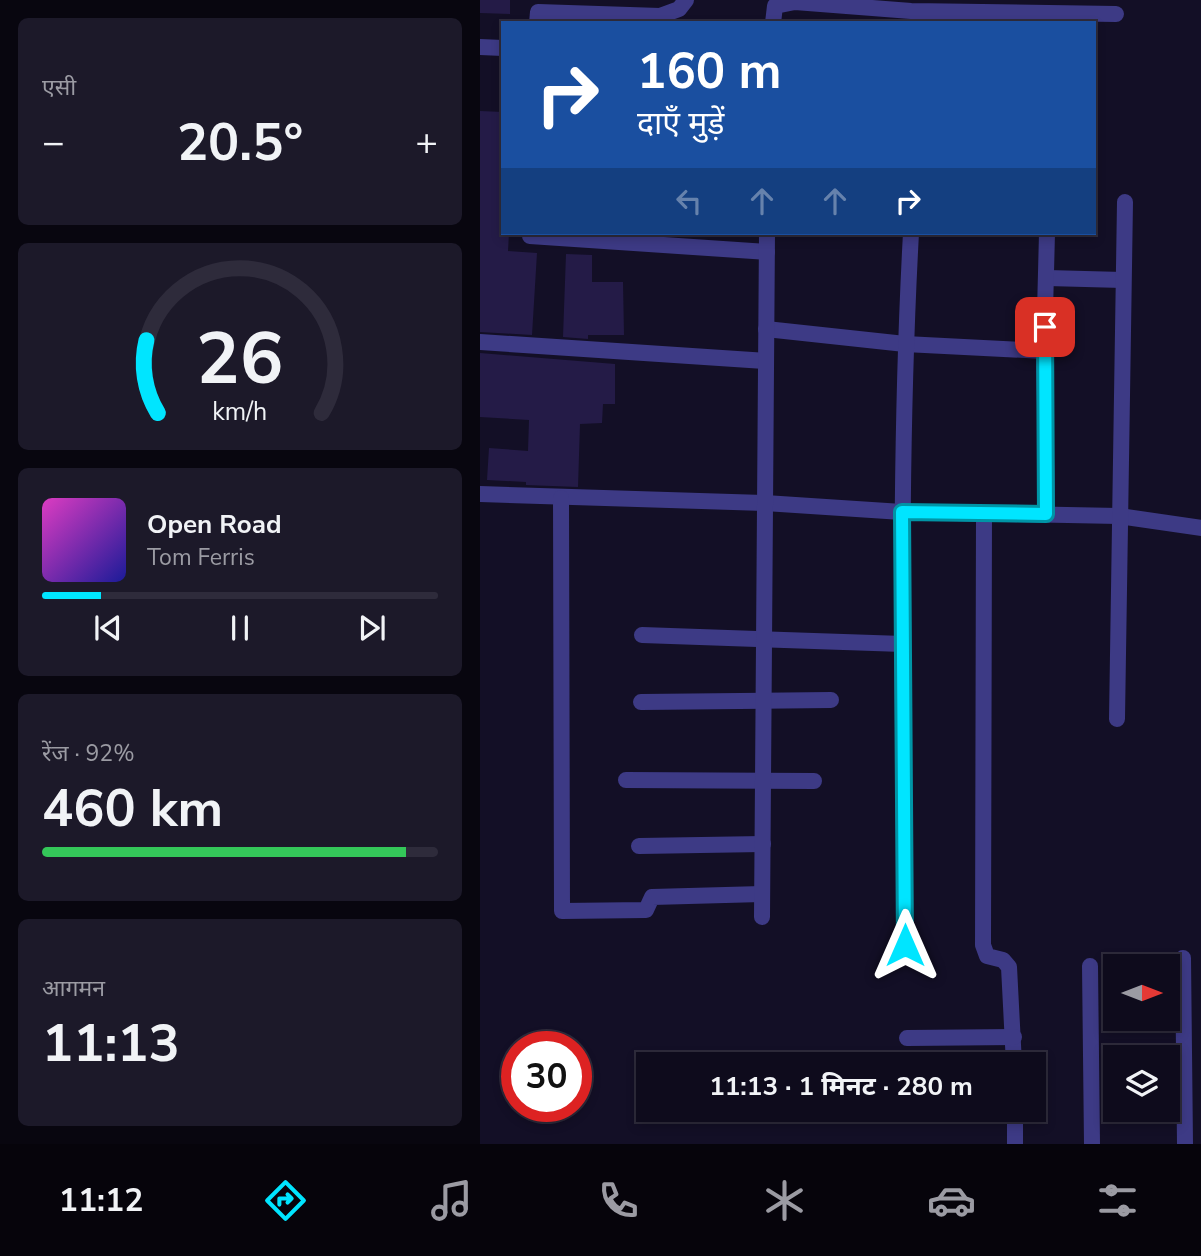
<!DOCTYPE html>
<html lang="hi">
<head>
<meta charset="utf-8">
<style>
	body { margin:0; font-family:"Nunito Sans","Noto Sans Devanagari",sans-serif; background:#1c1929; color:#f1f3f6; height:100vh; display:flex; flex-direction:column; font-size:26px; white-space:nowrap }
	* { box-sizing:border-box; margin:0 }
	p { font-size:23px; color:#9b9ba3 }
	.icon { flex:none; width:38px; height:38px; fill:none; stroke:currentColor; stroke-width:2; stroke-linecap:round; stroke-linejoin:round }
	.map { position:relative; flex:1; overflow:hidden }
	.drawer { display:flex; flex-direction:column; gap:18px; padding:18px; background:#08060f; width:480px }
	.drawer>* { flex:none }
	.hud { position:absolute; left:21px; top:21px; width:595px; height:214px; border-radius:0px; box-shadow:0 4px 10px #0003,0 0 0 2px #2e2b3b; background:#1a4fa0; color:#fff; overflow:hidden }
	.needle { width:46px; rotate:90deg }
	.buttons { position:absolute; left:623px; top:954px; display:grid; gap:14px }
	.buttons a { display:grid; place-items:center; width:77px; height:77px; border-radius:0px; background:#0e0b1c; box-shadow:0 4px 10px #0003,0 0 0 2px #2e2b3b; font-size:35px }
	.speed { position:absolute; left:21px; top:1031px; display:flex; gap:14px; font-size:35px; font-weight:700; text-align:center }
	.speed>* { display:grid; place-content:center; width:91px; height:91px; border-radius:50%; background:#0e0b1c; box-shadow:0 4px 10px #0003,0 0 0 2px #2e2b3b; line-height:1 }
	.speed .limit { border:10px solid #d22; background:#fff; color:#111 }
	.pin { position:absolute; display:grid; place-items:center; width:60px; height:60px; color:#fff; margin:-30px; border-radius:14px; box-shadow:0 4px 10px #0006 }
	.me { position:absolute; width:77px; margin:-38px; rotate:0deg; stroke-linejoin:round; filter:drop-shadow(0 0 5px #0008) }
	.turn { display:flex; align-items:center; gap:24px; height:147px; padding:0 21px; font-size:32px }
	.turn .icon { width:91px; height:91px; stroke-width:2.5 }
	.turn b { display:block; font-size:49px; line-height:60px }
	.lanes { display:flex; align-items:center; height:66px; padding:0 21px; background:#0003; justify-content:center; gap:35px; direction:ltr }
	.lanes .off { opacity:.35 }
	.big { font-size:52px; font-weight:700; line-height:1.1 }
	.drawer .card { flex:1; display:flex; flex-direction:column; justify-content:center; gap:10px; min-width:0; padding:0 24px; border-radius:10px; background:#1c1929 }
	.drawer .dial { align-items:center; gap:0 }
	.dial svg { height:182px; overflow:visible; fill:none; stroke:#2e2b3b; stroke-width:7; stroke-linecap:round; text-anchor:middle }
	.dial text { fill:#f1f3f6; stroke:none }
	.song { display:flex; align-items:center; gap:21px }
	.cover { width:84px; height:84px; border-radius:10px; background:linear-gradient(135deg,hsl(310 70% 55%),hsl(240 70% 35%)) }
	.played { height:7px; border-radius:4px; background:linear-gradient(90deg,#00e5ff 15%,#2e2b3b 15%) }
	.keys { display:flex; justify-content:space-around; direction:ltr }
	.heat { display:flex; justify-content:space-between; align-items:center; font-size:38px; direction:ltr }
	.charge { height:10px; border-radius:5px; background:linear-gradient(90deg,#34c759 92%,#2e2b3b 0) }
	.trip { position:absolute; left:156px; top:1052px; width:410px; height:70px; border-radius:0px; background:#0e0b1c; box-shadow:0 4px 10px #0003,0 0 0 2px #2e2b3b; font-weight:700; line-height:70px; text-align:center }
	.tabs { display:flex; height:112px; justify-content:space-around; align-items:center; background:#06040b; color:#9b9ba3 }
	.tabs .icon { width:49px; height:49px }
	.tabs .on { color:#00e5ff }
	.tabs b { font-size:32px; color:#f1f3f6 }
	main { display:flex; flex:1; min-height:0 }
	.map>svg:first-child { display:block }
	.building { fill:#241b47 }
	.lines { fill:none; stroke-linecap:round; stroke-linejoin:round }
	.street { stroke:#3d3a85; stroke-width:16 }
	.route-casing { stroke:#0095a6; stroke-width:18 }
	.route { stroke:#00e5ff; stroke-width:12 }
</style>
</head>
<body>
<main>
<section class="drawer">
<div class="card"><p>एसी</p>
<div class="heat"><a>−</a><b class="big">20.5°</b><a>+</a></div>
</div>
<div class="card dial"><svg viewBox="0 0 100 80">
<path d="M14 69A42 42 0 1 1 86 69"/>
<path d="M14 69A42 42 0 0 1 9 37" stroke="#00e5ff"/>
<text x="50" y="56" font-size="32" font-weight="700">26</text>
<text x="50" y="72" font-size="11">km/h</text>
</svg></div>
<div class="card">
<div class="song"><i class="cover"></i><div><b>Open Road</b><p>Tom Ferris</p></div></div>
<div class="played"></div>
<div class="keys"><svg class="icon" aria-label="previous" viewBox="0 0 24 24"><path d="M18 5L8 12l10 7zM5 5v14"/></svg><svg class="icon" aria-label="pause" viewBox="0 0 24 24"><path d="M8 5v14M16 5v14"/></svg><svg class="icon" aria-label="next" viewBox="0 0 24 24"><path d="M6 5l10 7-10 7zM19 5v14"/></svg></div>
</div>
<div class="card"><p>रेंज · 92%</p><b class="big">460 km</b><div class="charge"></div></div>
<div class="card"><p>आगमन</p><b class="big">11:13</b></div>
</section>
<div class="map">
<svg width="722" height="1144" viewBox="0 0 722 1144">
	<rect width="100%" height="100%" fill="#130f26"/>
	<g class="building">
		<path d="M0,0H30V14L0,13Z"/>
		<path d="M0,111L23,112V233H29L28,251L57,253L52,335L0,332Z"/>
		<path d="M86,254L112,255V282H143L144,335H108V339L83,337Z"/>
		<path d="M0,353L135,364V404H123L122,423L100,424L98,487L46,485V482L7,480L9,448L48,451L49,420L0,417Z"/>
	</g>
	<g class="lines">
		<g class="street">
			<path d="M57,23L58,12L180,16L199,9L206,0"/>
			<path d="M293,23L295,6L315,2L431,11L636,14"/>
			<path d="M0,47L23,48"/>
			<path d="M50,233V236L287,252"/>
			<path d="M567,278L643,280"/>
			<path d="M286,329L425,344L564,351"/>
			<path d="M0,342L286,361"/>
			<path d="M0,494L285,503L422,512L639,516L722,528"/>
			<path d="M81,498L82,911L166,910L172,897L282,894"/>
			<path d="M504,513L503,945L507,956L523,960L529,967L534,1064"/>
			<path d="M567,514L564,351L567,233"/>
			<path d="M162,635L423,644"/>
			<path d="M161,702L351,700"/>
			<path d="M637,719L645,202"/>
			<path d="M146,780L334,781"/>
			<path d="M159,846L283,844"/>
			<path d="M282,917L287,233"/>
			<path d="M425,945C423,707 418,470 431,233"/>
			<path d="M703,958L705,1144"/>
			<path d="M610,966L612,1144"/>
			<path d="M427,1038L534,1037"/>
			<path d="M535,1110V1144"/>
		</g>
	</g>
	<g class="lines">
		<g class="route-casing">
			<path id="route" d="M425,945L422,512L566,514L565,327"/>
		</g>
		<use href="#route" class="route"/>
	</g>
</svg>
<div class="buttons">
<a><svg class="needle" viewBox="-14 -14 28 28"><path d="M0-13l5 13h-10z" fill="#e53935"/><path d="M0 13l5-13h-10z" fill="#9b9ba3"/></svg></a>
<a><svg class="icon" aria-label="layers" viewBox="0 0 24 24"><path d="M12 4l9 5-9 5-9-5zM3 14l9 5 9-5"/></svg></a>
</div>
<div class="speed"><div class="limit">30</div></div>
<div class="pin" style="left:565px;top:327px;background:#d93025"><svg class="icon" aria-label="arrive" viewBox="0 0 24 24"><path d="M6 21V4h12l-3 4 3 4H6"/></svg></div>
<svg class="me" style="left:425px;top:945px" viewBox="-20 -20 40 40"><path d="M0-17L14 15 0 8-14 15z" fill="#00e5ff" stroke="#fff" stroke-width="4"/></svg>
<div class="trip">11:13 · 1 मिनट · 280 m</div>
<div class="hud">
<div class="turn"><svg class="icon" aria-label="right" viewBox="0 0 24 24"><path d="M7 20v-9h11M14 6l5 5-5 5"/></svg><div><b>160 m</b>दाएँ मुड़ें</div></div>
<div class="lanes"><svg class="icon off" aria-label="left" viewBox="0 0 24 24"><path d="M17 20v-9H6M10 6l-5 5 5 5"/></svg><svg class="icon off" aria-label="ahead" viewBox="0 0 24 24"><path d="M12 20V5M6 11l6-6 6 6"/></svg><svg class="icon off" aria-label="ahead" viewBox="0 0 24 24"><path d="M12 20V5M6 11l6-6 6 6"/></svg><svg class="icon" aria-label="right" viewBox="0 0 24 24"><path d="M7 20v-9h11M14 6l5 5-5 5"/></svg></div>
</div>
</div>
</main>
<nav class="tabs">
<b>11:12</b>
<svg class="icon on" aria-label="directions" viewBox="0 0 24 24"><path d="M12 3l9 9-9 9-9-9zM9 14v-3h6M13 9l2 2-2 2"/></svg>
<svg class="icon" aria-label="music" viewBox="0 0 24 24"><path d="M9 18V5l10-2v13"/><circle cx="6" cy="18" r="3"/><circle cx="16" cy="16" r="3"/></svg>
<svg class="icon" aria-label="phone" viewBox="0 0 24 24"><path d="M5 4h4l2 5-3 2q2 4 5 5l2-3 5 2v4C11 20 4 13 5 4z"/></svg>
<svg class="icon" aria-label="climate" viewBox="0 0 24 24"><path d="M12 3v18M4 7l16 10M4 17L20 7"/></svg>
<svg class="icon" aria-label="car" viewBox="0 0 24 24"><path d="M5 17H2v-5l4-1 3-4h7l3 4 3 1v5h-3M9 17h6M6 11h13"/><circle cx="7" cy="17" r="2"/><circle cx="17" cy="17" r="2"/></svg>
<svg class="icon" aria-label="filters" viewBox="0 0 24 24"><path d="M4 7h16M4 17h16"/><circle cx="9" cy="7" r="2"/><circle cx="15" cy="17" r="2"/></svg>
</nav>
</body>
</html>
